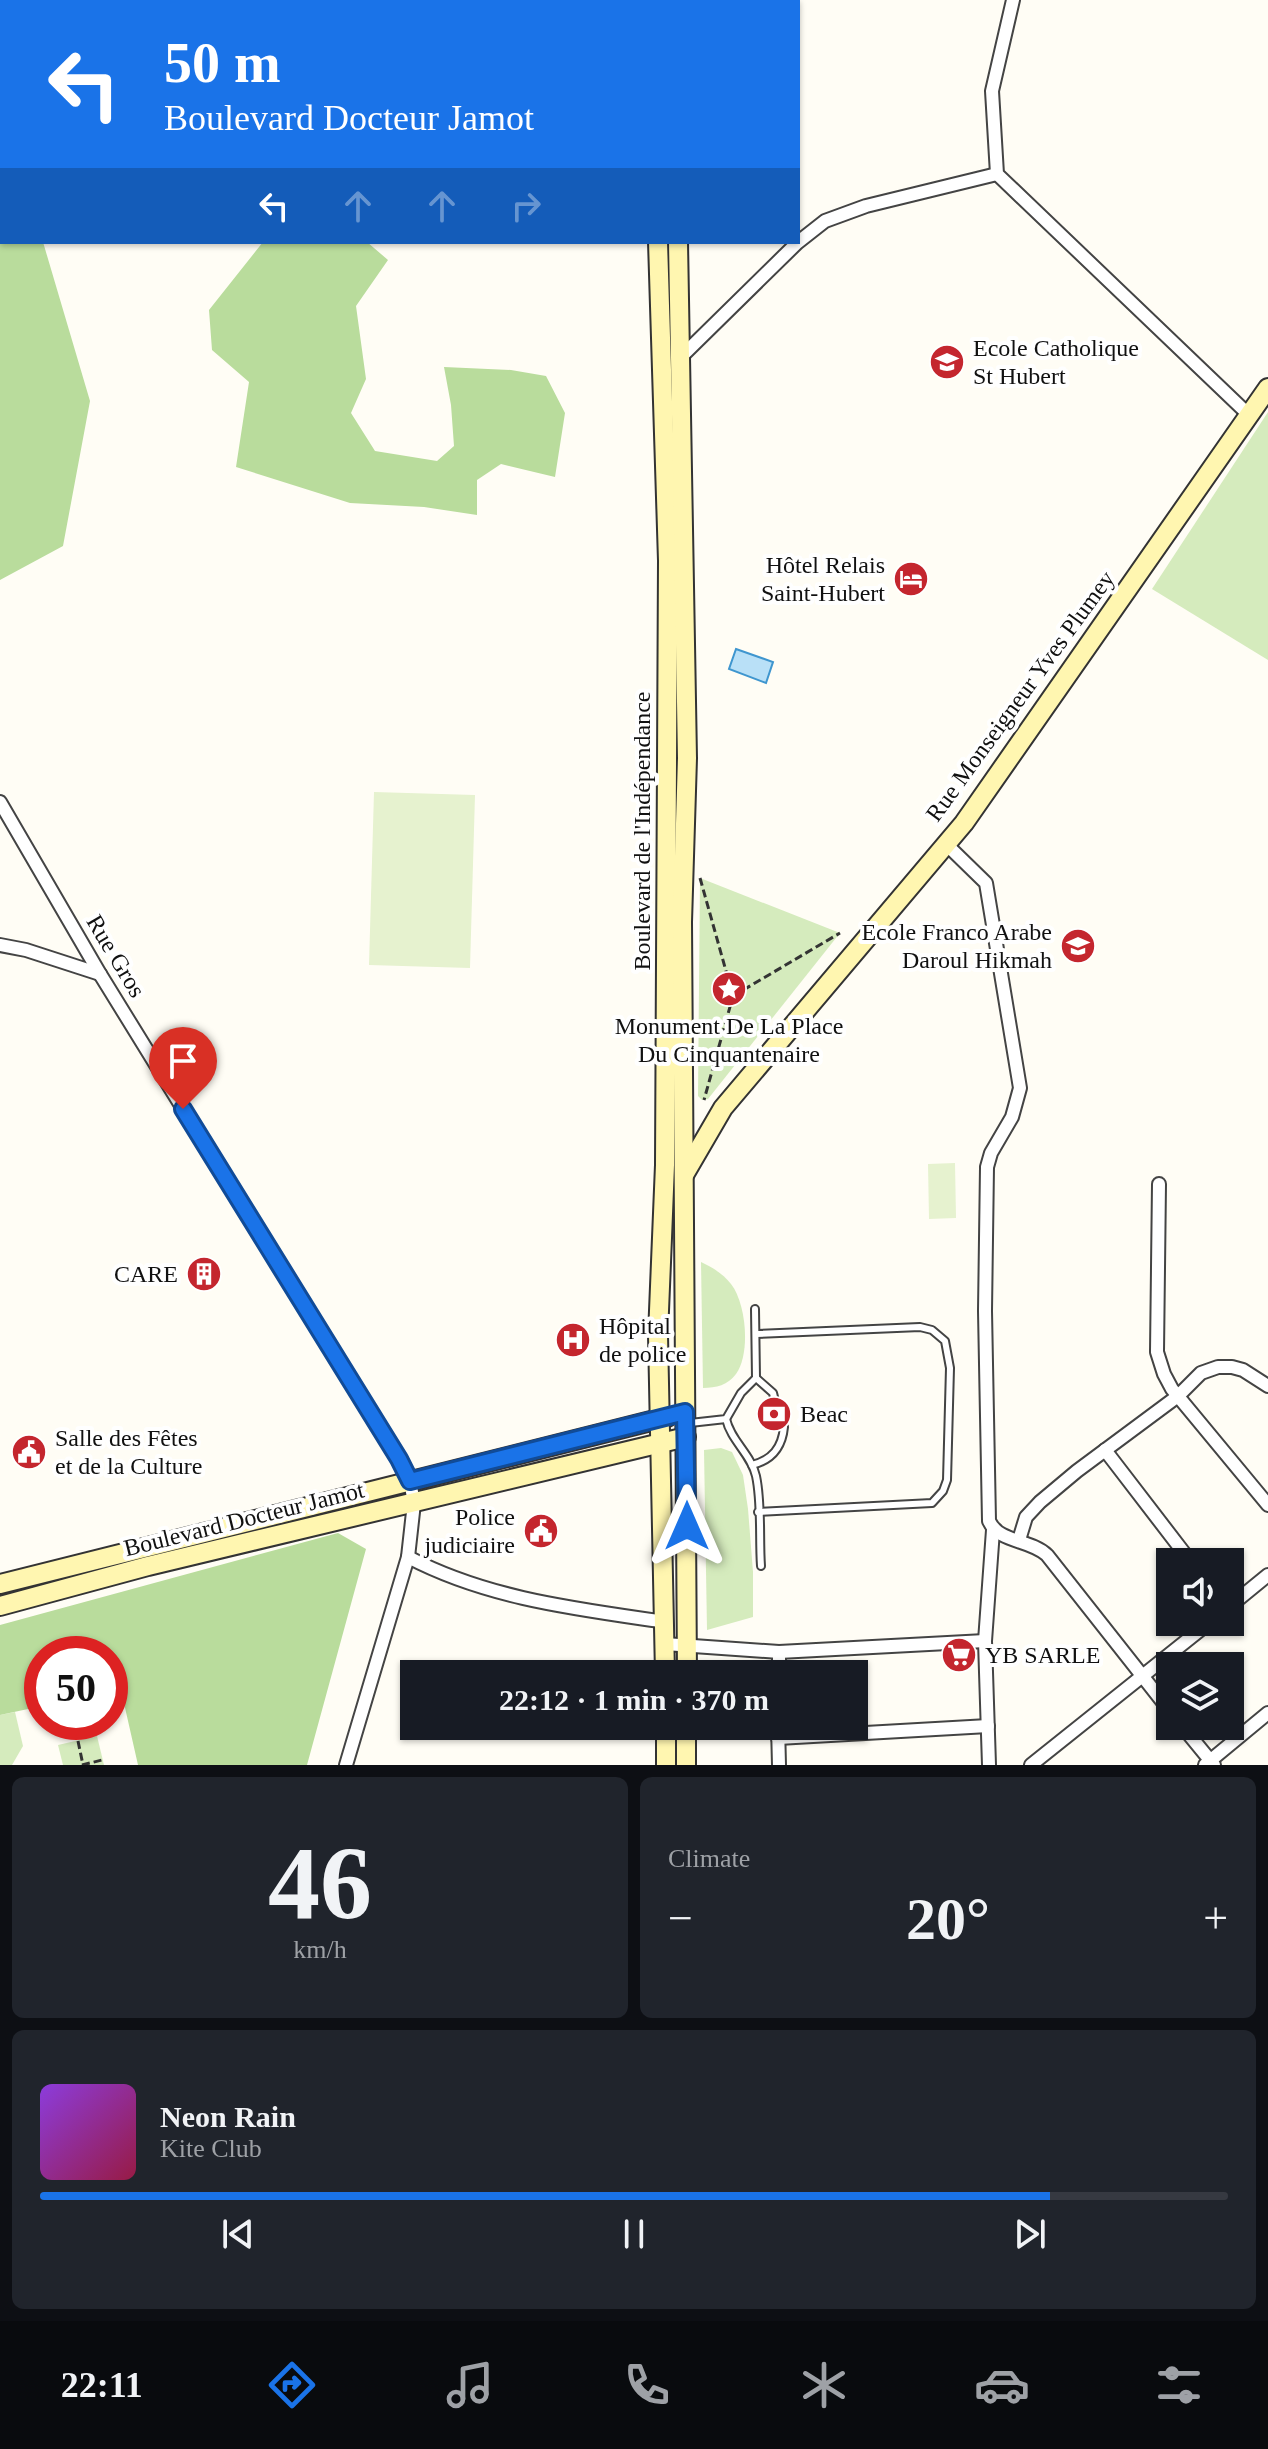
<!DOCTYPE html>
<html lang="en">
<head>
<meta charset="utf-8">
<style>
	body { margin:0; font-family:Georgia,serif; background:#20242c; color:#f1f3f6; height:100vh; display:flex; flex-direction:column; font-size:30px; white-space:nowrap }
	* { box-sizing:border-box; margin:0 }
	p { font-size:26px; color:#9ea1a6 }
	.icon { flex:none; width:44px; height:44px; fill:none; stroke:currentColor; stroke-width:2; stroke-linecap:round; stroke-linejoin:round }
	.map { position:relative; height:1765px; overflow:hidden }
	.drawer { display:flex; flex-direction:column; gap:12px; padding:12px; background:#0d0f14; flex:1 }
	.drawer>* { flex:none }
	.top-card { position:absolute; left:0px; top:0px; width:800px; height:244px; box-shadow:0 2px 6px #0004; background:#1a73e8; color:#fff; overflow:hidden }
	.tools { position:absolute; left:1156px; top:1548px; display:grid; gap:16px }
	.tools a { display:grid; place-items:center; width:88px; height:88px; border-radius:0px; background:#171b24; box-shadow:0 2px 6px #0004; font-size:40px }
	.speed { position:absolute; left:24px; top:1636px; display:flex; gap:16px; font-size:40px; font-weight:700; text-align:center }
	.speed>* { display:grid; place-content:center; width:104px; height:104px; border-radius:50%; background:#171b24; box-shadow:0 2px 6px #0004; line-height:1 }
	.speed .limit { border:12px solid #d22; background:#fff; color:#111 }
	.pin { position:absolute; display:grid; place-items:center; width:68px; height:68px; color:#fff; margin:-82px -34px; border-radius:50% 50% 50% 0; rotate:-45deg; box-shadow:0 0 8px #0007 }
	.pin .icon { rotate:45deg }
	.me { position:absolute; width:88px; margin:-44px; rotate:0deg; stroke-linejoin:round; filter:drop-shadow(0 0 6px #0008) }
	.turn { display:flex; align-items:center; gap:28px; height:168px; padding:0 32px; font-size:36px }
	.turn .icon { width:104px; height:104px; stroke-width:2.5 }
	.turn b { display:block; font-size:56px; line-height:68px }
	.lanes { display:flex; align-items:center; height:76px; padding:0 32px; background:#0003; justify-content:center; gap:40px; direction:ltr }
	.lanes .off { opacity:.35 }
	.big { font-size:60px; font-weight:700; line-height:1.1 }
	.drawer .tile { flex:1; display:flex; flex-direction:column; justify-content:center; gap:12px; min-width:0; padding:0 28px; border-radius:12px; background:#20242c }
	.drawer .dial { align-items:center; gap:0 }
	.dial b { font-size:104px; line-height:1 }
	.song { display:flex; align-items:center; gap:24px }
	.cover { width:96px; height:96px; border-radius:12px; background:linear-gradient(135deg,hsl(270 70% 55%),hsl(340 70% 35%)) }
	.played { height:8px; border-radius:4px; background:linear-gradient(90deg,#1a73e8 85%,#363941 85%) }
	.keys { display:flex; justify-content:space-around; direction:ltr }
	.heat { display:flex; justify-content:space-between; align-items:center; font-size:44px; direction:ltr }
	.drawer .tiles { flex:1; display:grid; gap:12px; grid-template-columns:1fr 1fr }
	.tile:last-child { grid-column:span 2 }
	.trip { position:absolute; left:400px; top:1660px; width:468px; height:80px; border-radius:0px; background:#171b24; box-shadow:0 2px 6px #0004; font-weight:700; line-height:80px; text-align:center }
	.menu { display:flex; height:128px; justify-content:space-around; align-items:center; background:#090b0e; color:#9ea1a6 }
	.menu .icon { width:56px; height:56px }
	.menu .current { color:#1a73e8 }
	.menu b { font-size:36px; color:#f1f3f6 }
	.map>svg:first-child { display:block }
	.green { fill:#d5ebbd }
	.forest { fill:#b9dc9c }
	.pitch { fill:#e6f2cf }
	.water { fill:#b9e0f7; stroke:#3f96cf; stroke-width:2 }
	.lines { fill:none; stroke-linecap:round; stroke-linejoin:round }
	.lane-casing { stroke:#444; stroke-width:10 }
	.street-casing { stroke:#444; stroke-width:16 }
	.secondary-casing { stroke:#333; stroke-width:22 }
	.path { stroke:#333; stroke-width:3; stroke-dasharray:8 4; stroke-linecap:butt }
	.lane { stroke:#fff; stroke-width:6 }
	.street { stroke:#fff; stroke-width:12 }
	.secondary { stroke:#fff6b0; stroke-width:18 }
	.route-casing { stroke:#114b97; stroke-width:20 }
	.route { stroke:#1a73e8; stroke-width:14 }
	.labels { text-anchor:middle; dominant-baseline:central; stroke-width:8; stroke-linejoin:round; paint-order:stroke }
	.poi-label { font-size:24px; fill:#111; stroke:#fff; text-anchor:start }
	.street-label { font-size:24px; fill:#111; stroke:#fff }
</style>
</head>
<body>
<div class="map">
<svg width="1268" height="1765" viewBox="0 0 1268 1765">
	<rect width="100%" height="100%" fill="#fffdf5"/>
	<g class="green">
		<path d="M1268,412V660L1152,589Z"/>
		<path d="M700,878L840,933L708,1099L702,1100L698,1096Z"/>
		<path d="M701,1262C712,1267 723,1274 731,1284C746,1303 751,1353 736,1374C728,1385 716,1388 703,1388Z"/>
		<path d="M721,1448L732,1452L743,1475L748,1509L753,1572V1617L707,1630L704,1450Z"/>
		<path d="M15,1712L23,1746L12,1765H0V1715Z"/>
		<path d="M97,1736L104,1765H63L58,1745Z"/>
	</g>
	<g class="forest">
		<path d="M0,112L2,242H43L90,401L63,546L0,580Z"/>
		<path d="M263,242H367L388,260L356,306L366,379L351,413L375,451L437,461L454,446L451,405L444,367L511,370L546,376L565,413L555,477L501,464L477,480V515L424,507L350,503L236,467L249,382L212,350L209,310Z"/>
		<path d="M338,1533L366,1549L307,1765H138L121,1690L110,1692V1654H42V1706L0,1715V1625Z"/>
	</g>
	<g class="pitch">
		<path d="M374,792L475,795L470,968L369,965Z"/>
		<path d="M955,1163L956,1218L929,1219L928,1164Z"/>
	</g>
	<path class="water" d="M736,649L773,662L766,683L729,669Z"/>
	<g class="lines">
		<g class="lane-casing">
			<g id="lane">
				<path d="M756,1334L920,1327L932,1330L945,1341L950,1368L947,1480L943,1491L932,1503L758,1512"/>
				<path d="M756,1378L773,1393L775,1401"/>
				<path d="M726,1419C731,1441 751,1454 756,1476C762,1504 759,1538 761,1566"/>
				<path d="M690,1423L726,1419L741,1393L756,1378L755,1309"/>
				<path d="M752,1465C772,1460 782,1448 784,1427"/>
			</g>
		</g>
		<g class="street-casing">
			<g id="street">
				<path d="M1013,0L992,91L997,174L1249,415"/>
				<path d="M774,2L777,0"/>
				<path d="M681,357L797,243L825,221L866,206L997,174"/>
				<path d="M0,802L100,974L399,1459L410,1481L414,1503L408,1557L346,1765"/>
				<path d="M946,844L986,883L1020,1088L1012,1117L991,1153L987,1167L985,1311L989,1521C999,1543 1030,1539 1047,1555L1170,1711"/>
				<path d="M0,945L26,950L100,974"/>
				<path d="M1159,1184L1157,1352L1164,1374L1172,1389L1268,1505"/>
				<path d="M1105,1450L1191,1562"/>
				<path d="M1019,1540L1026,1517L1040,1502L1077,1471L1178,1396L1201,1373L1218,1367H1232L1243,1370L1268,1386"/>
				<path d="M408,1557C488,1599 577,1609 666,1622"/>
				<path d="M1230,1606L1268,1575"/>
				<path d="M665,1644L779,1652L985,1641"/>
				<path d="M779,1674V1652"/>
				<path d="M778,1726L779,1765"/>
				<path d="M1182,1726L1214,1765"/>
				<path d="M778,1738L988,1726"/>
				<path d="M989,1765L985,1641L993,1530"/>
				<path d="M1031,1765L1210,1622"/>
				<path d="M1205,1765L1268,1713"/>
			</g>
		</g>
		<g class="secondary-casing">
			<g id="secondary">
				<path d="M651,0V2"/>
				<path d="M673,0V2"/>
				<path d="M658,242L668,561L665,1165L658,1335L665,1674"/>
				<path d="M678,242L687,758L682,922L687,1674"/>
				<path d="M684,1175L723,1108L964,823L1268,388"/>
				<path d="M0,1584L667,1417"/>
				<path d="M0,1606L148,1566L686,1437"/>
				<path d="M666,1726V1765"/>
				<path d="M686,1765V1726"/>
			</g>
		</g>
		<g class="path">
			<path d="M700,878L733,996L704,1100"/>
			<path d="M733,996L840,933"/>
			<path d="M78,1741L83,1765"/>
			<path d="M82,1765L102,1760"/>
		</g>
		<use href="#lane" class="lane"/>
		<use href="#street" class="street"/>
		<use href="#secondary" class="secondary"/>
	</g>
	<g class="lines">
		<g class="route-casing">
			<path id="route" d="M183,1109L399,1459L410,1481L685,1412L687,1526"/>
		</g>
		<use href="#route" class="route"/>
	</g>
	<defs>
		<g id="school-disc" transform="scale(1.8)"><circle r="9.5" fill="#c4262e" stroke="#fff"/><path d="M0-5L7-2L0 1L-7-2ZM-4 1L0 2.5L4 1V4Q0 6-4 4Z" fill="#fff"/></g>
		<g id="hotel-disc" transform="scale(1.8)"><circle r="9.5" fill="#c4262e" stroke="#fff"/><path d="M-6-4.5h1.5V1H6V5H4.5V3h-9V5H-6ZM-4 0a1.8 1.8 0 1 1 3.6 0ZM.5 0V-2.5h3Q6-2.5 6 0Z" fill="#fff"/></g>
		<g id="sight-disc" transform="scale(1.8)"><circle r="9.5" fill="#c4262e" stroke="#fff"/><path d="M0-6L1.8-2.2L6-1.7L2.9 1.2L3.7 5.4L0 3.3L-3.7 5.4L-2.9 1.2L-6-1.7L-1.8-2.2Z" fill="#fff"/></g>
		<g id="building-disc" transform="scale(1.8)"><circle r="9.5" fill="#c4262e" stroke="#fff"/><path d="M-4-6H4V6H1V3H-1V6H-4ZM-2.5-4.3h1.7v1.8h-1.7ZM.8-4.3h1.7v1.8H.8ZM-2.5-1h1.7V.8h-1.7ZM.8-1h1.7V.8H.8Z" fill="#fff"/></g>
		<g id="hospital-disc" transform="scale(1.8)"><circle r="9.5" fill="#c4262e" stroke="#fff"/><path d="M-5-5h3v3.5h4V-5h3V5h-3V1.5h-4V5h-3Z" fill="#fff"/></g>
		<g id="bank-disc" transform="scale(1.8)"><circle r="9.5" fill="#c4262e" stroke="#fff"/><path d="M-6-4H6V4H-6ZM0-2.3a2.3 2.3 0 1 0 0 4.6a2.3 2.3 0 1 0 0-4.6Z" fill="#fff"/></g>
		<g id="civic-disc" transform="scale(1.8)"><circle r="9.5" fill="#c4262e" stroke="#fff"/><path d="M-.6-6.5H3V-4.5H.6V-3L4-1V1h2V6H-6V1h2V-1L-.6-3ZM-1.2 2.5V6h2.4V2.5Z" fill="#fff"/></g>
		<g id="supermarket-disc" transform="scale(1.8)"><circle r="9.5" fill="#c4262e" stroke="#fff"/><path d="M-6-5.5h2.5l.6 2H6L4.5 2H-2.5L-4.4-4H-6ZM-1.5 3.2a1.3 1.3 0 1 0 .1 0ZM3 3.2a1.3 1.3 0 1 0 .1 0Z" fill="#fff"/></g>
	</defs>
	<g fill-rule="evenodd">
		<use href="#school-disc" x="947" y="362"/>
		<use href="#hotel-disc" x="911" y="579"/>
		<use href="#school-disc" x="1078" y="946"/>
		<use href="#sight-disc" x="729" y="989"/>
		<use href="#building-disc" x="204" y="1274"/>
		<use href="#hospital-disc" x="573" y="1340"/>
		<use href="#bank-disc" x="774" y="1414"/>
		<use href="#civic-disc" x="29" y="1452"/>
		<use href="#civic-disc" x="541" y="1531"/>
		<use href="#supermarket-disc" x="959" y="1655"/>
	</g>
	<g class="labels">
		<g class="poi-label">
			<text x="973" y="348">Ecole Catholique<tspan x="973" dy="28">St Hubert</tspan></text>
			<text x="885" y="565" text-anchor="end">Hôtel Relais<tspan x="885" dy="28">Saint-Hubert</tspan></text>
			<text x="1052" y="932" text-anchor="end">Ecole Franco Arabe<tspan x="1052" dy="28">Daroul Hikmah</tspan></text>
			<text x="729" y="1026" text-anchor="middle">Monument De La Place<tspan x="729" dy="28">Du Cinquantenaire</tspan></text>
			<text x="178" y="1274" text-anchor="end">CARE</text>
			<text x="599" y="1326">Hôpital<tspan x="599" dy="28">de police</tspan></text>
			<text x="800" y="1414">Beac</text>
			<text x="55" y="1438">Salle des Fêtes<tspan x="55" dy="28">et de la Culture</tspan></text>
			<text x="515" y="1517" text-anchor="end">Police<tspan x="515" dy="28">judiciaire</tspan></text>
			<text x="985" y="1655">YB SARLE</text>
		</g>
		<g class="street-label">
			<text transform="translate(1020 696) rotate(-54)">Rue Monseigneur Yves Plumey</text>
			<text transform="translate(642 831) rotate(-90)">Boulevard de l'Indépendance</text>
			<text transform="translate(116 956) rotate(59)">Rue Gros</text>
			<text transform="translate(244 1519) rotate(-14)">Boulevard Docteur Jamot</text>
		</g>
	</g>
</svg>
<div class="tools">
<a><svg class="icon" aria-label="sound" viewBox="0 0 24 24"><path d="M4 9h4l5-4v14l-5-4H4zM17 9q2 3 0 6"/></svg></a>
<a><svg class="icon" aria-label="layers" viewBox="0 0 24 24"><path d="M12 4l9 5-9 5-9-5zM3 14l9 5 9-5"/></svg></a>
</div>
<div class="speed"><div class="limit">50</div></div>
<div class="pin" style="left:183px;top:1109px;background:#d93025"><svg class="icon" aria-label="arrive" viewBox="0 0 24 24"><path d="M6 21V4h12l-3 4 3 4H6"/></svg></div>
<svg class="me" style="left:687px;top:1526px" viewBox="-20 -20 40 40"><path d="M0-17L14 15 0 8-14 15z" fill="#1a73e8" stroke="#fff" stroke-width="4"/></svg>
<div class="trip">22:12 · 1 min · 370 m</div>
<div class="top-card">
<div class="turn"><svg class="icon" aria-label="left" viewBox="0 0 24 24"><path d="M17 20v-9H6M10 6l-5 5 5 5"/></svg><div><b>50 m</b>Boulevard Docteur Jamot</div></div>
<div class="lanes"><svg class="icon" aria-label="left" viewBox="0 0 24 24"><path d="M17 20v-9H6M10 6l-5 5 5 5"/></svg><svg class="icon off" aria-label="ahead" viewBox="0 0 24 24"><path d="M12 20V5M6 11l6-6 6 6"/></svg><svg class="icon off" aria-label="ahead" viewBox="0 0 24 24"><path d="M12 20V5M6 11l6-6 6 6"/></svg><svg class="icon off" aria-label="right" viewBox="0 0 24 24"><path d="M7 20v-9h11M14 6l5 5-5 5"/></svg></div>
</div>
</div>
<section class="drawer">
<div class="tiles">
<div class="tile dial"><b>46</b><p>km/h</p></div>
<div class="tile"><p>Climate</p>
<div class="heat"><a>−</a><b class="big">20°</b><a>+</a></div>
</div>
<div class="tile">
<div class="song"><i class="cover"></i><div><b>Neon Rain</b><p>Kite Club</p></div></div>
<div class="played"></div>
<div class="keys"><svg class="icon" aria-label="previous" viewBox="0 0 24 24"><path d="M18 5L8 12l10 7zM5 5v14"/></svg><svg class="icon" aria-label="pause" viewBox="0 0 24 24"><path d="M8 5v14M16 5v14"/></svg><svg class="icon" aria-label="next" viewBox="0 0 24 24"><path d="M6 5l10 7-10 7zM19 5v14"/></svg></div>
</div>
</div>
</section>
<nav class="menu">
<b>22:11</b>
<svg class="icon current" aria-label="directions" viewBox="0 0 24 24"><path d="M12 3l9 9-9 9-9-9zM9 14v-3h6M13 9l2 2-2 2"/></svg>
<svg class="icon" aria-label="music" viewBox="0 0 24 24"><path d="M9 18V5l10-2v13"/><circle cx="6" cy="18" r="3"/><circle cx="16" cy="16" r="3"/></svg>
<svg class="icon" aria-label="phone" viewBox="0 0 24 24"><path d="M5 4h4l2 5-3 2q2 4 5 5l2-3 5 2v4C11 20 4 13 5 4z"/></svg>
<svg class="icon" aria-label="climate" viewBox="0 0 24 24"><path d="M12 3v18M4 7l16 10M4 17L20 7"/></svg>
<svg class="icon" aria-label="car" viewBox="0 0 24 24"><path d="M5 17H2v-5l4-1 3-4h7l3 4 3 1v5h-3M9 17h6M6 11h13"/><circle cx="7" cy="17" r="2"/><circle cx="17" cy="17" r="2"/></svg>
<svg class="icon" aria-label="filters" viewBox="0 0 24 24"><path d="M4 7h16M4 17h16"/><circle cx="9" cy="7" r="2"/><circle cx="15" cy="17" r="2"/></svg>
</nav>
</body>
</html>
